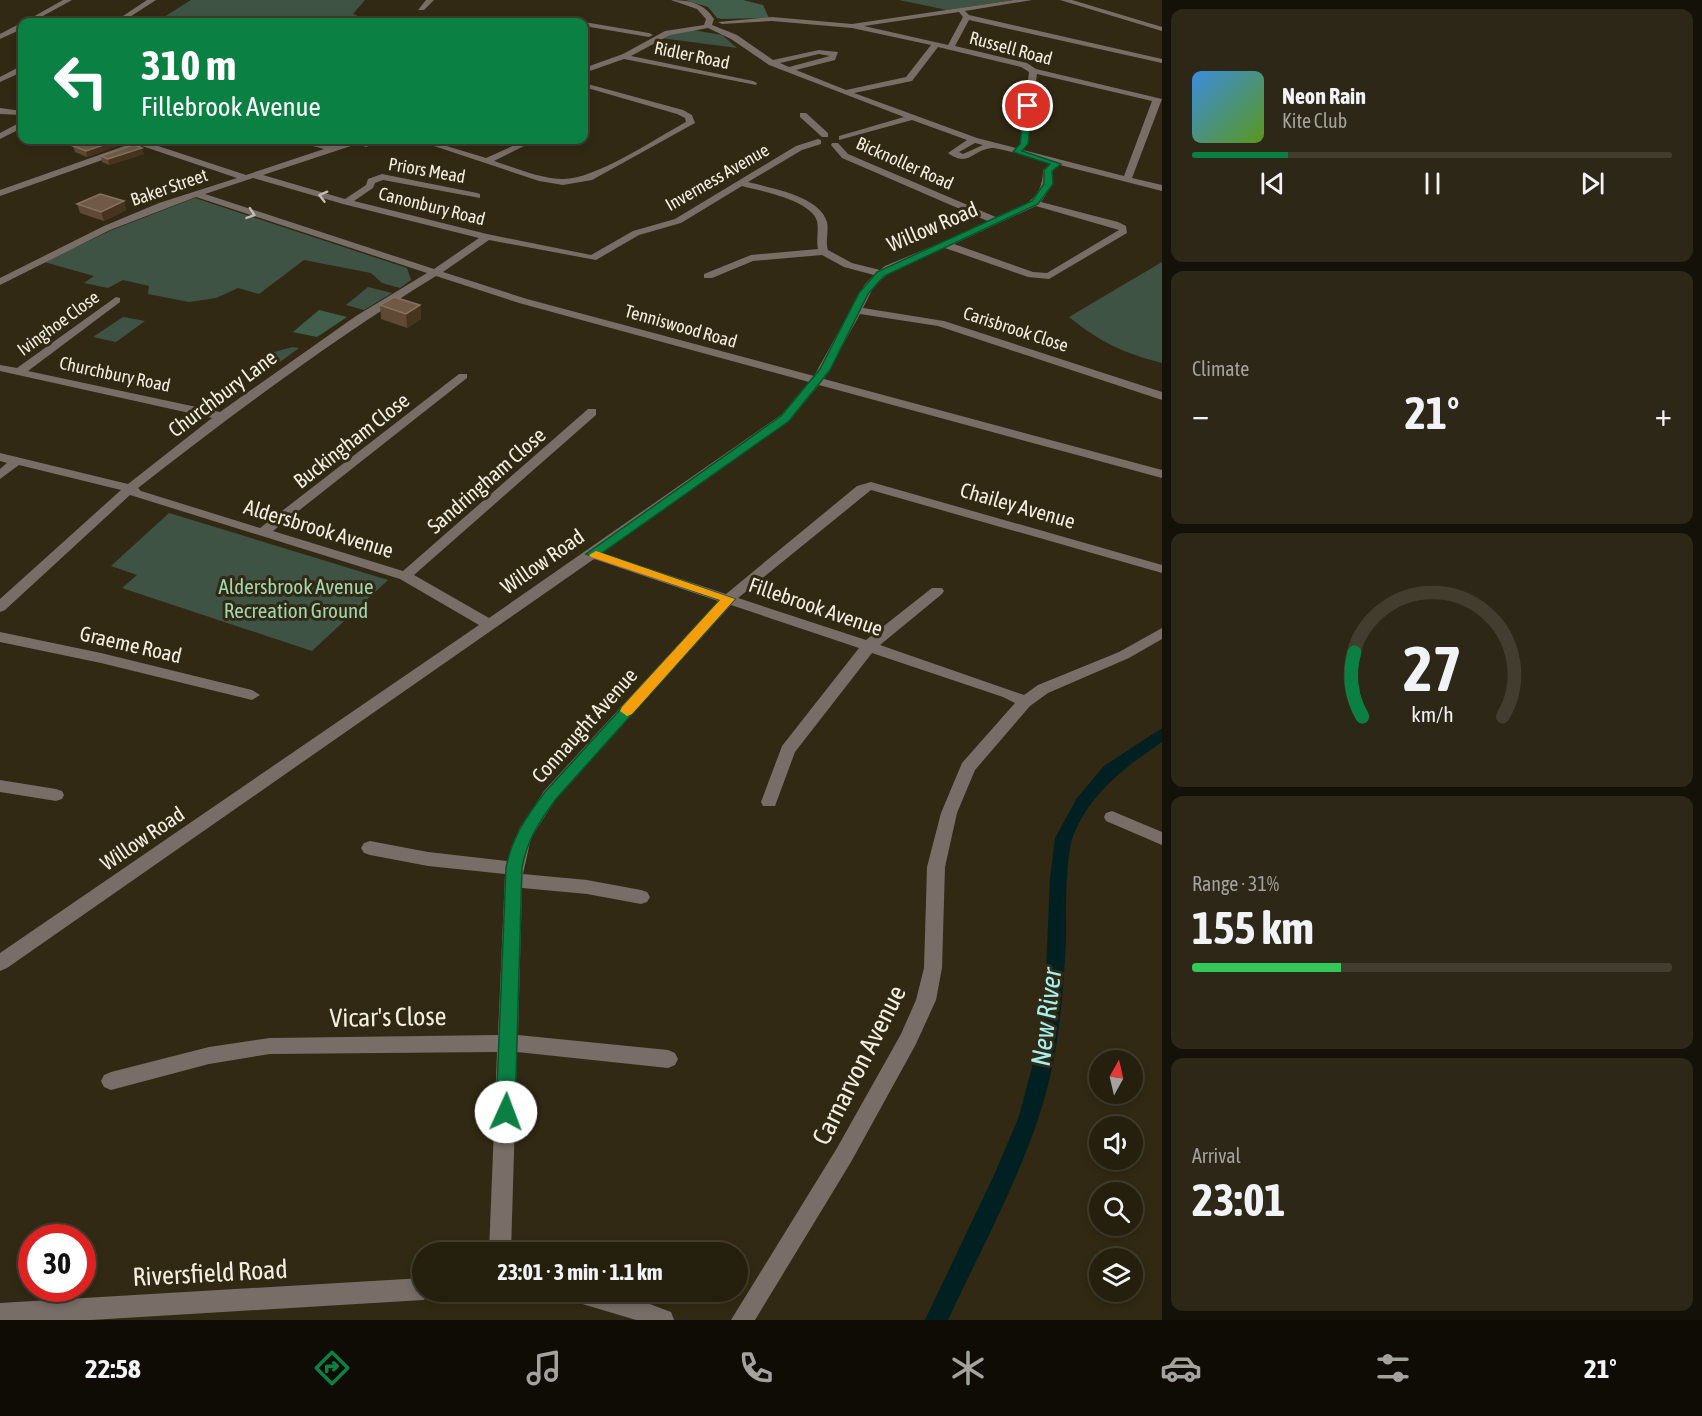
<!DOCTYPE html>
<html lang="en">
<head>
<meta charset="utf-8">
<style>
	body { margin:0; font-family:"Asap Condensed",sans-serif; background:#2d2717; color:#f1f3f6; height:100vh; display:flex; flex-direction:column; font-size:22px; white-space:nowrap }
	* { box-sizing:border-box; margin:0 }
	p { font-size:20px; color:#a3a29e }
	.icon { flex:none; width:33px; height:33px; fill:none; stroke:currentColor; stroke-width:2; stroke-linecap:round; stroke-linejoin:round }
	.map { position:relative; flex:1; overflow:hidden }
	.side { display:flex; flex-direction:column; gap:9px; padding:9px; background:#141108; width:540px }
	.side>* { flex:none }
	.hud { position:absolute; left:18px; top:18px; width:570px; height:126px; border-radius:12px; box-shadow:0 3px 9px #0003,0 0 0 2px #423d2e; background:#0b8043; color:#fff; overflow:hidden }
	.needle { width:39px; rotate:8deg }
	.buttons { position:absolute; left:1089px; top:1050px; display:grid; gap:12px }
	.buttons a { display:grid; place-items:center; width:54px; height:54px; border-radius:50%; background:#251f0e; box-shadow:0 3px 9px #0003,0 0 0 2px #423d2e; font-size:30px }
	.speed { position:absolute; left:18px; top:1224px; display:flex; gap:12px; font-size:30px; font-weight:700; text-align:center }
	.speed>* { display:grid; place-content:center; width:78px; height:78px; border-radius:50%; background:#251f0e; box-shadow:0 3px 9px #0003,0 0 0 2px #423d2e; line-height:1 }
	.speed .limit { border:9px solid #d22; background:#fff; color:#111 }
	.pin { position:absolute; display:grid; place-items:center; width:51px; height:51px; color:#fff; margin:-26px; border:3px solid #fff; border-radius:50%; box-shadow:0 2px 6px #0007 }
	.me { position:absolute; width:66px; margin:-33px; rotate:2deg; stroke-linejoin:round; filter:drop-shadow(0 0 4px #0008) }
	.turn { display:flex; align-items:center; gap:21px; height:126px; padding:0 24px; font-size:27px }
	.turn .icon { width:78px; height:78px; stroke-width:2.5 }
	.turn b { display:block; font-size:42px; line-height:51px }
	.big { font-size:45px; font-weight:700; line-height:1.1 }
	.side .card { flex:1; display:flex; flex-direction:column; justify-content:center; gap:9px; min-width:0; padding:0 21px; border-radius:12px; background:#2d2717 }
	.side .dial { align-items:center; gap:0 }
	.dial svg { height:156px; overflow:visible; fill:none; stroke:#423d2e; stroke-width:7; stroke-linecap:round; text-anchor:middle }
	.dial text { fill:#f1f3f6; stroke:none }
	.song { display:flex; align-items:center; gap:18px }
	.cover { width:72px; height:72px; border-radius:9px; background:linear-gradient(135deg,hsl(210 70% 55%),hsl(90 70% 35%)) }
	.played { height:6px; border-radius:3px; background:linear-gradient(90deg,#0b8043 20%,#423d2e 20%) }
	.keys { display:flex; justify-content:space-around; direction:ltr }
	.heat { display:flex; justify-content:space-between; align-items:center; font-size:33px; direction:ltr }
	.charge { height:9px; border-radius:4px; background:linear-gradient(90deg,#34c759 31%,#423d2e 0) }
	.trip { position:absolute; left:412px; top:1242px; width:336px; height:60px; border-radius:30px; background:#251f0e; box-shadow:0 3px 9px #0003,0 0 0 2px #423d2e; font-weight:700; line-height:60px; text-align:center }
	.menu { display:flex; height:96px; justify-content:space-around; align-items:center; background:#0f0c06; color:#a3a29e }
	.menu .icon { width:42px; height:42px }
	.menu .active { color:#0b8043 }
	.menu b { font-size:27px; color:#f1f3f6 }
	main { display:flex; flex:1; min-height:0 }
	.map>svg:first-child { display:block }
	.green { fill:#3f5345 }
	.forest { fill:#405e4a }
	.lines { fill:none; stroke-linecap:round; stroke-linejoin:round }
	.canal { fill:#002021; fill-rule:evenodd }
	.minor { fill:#786d67; fill-rule:evenodd }
	.wall { fill:#604934 }
	.shaded-wall { fill:#47341f }
	.building { fill:#705a47; stroke:#85725f; stroke-width:1.5 }
	.oneway { stroke:#c2bbb0 }
	.route { fill:#0b8043; stroke:#07532c; stroke-width:1.5 }
	.slow { fill:#f59e0b }
	.labels { text-anchor:middle; dominant-baseline:central; stroke-width:6; stroke-linejoin:round; paint-order:stroke }
	.far-street-label { font-size:18px; fill:#f4efe1; stroke:#312913 }
	.street-label { font-size:21px; fill:#f4efe1; stroke:#312913 }
	.park-label { font-size:21px; fill:#9fd7b1; stroke:#312913 }
	.near-street-label { font-size:26px; fill:#f4efe1; stroke:#312913 }
	.near-water-label { font-size:27px; font-style:italic; fill:#a2f2f4; stroke:#312913 }
</style>
</head>
<body>
<main>
<div class="map">
<svg width="1162" height="1320" viewBox="0 0 1162 1320">
	<rect width="100%" height="100%" fill="#312913"/>
	<g class="green">
		<path d="M191,0H365L353,14L357,15L350,22H156Z"/>
		<path d="M899,0H1013L947,10Z"/>
		<path d="M693,30L722,35L737,48L661,38L669,34Z"/>
		<path d="M195,198L407,268L411,280L400,288L382,283L371,273L304,260L259,294L238,288L216,298L189,302L148,294L149,286L123,280L108,288L84,283L94,276L44,262L112,230Z"/>
		<path d="M1162,262V363C1123,353 1100,342 1069,317Z"/>
		<path d="M368,287L392,293L364,310L346,305Z"/>
		<path d="M123,317L145,321L116,342L93,337Z"/>
		<path d="M293,347L299,348L258,378L246,375L274,352Z"/>
		<path d="M169,513L388,580L312,651L122,588L137,575L111,566Z"/>
	</g>
	<g class="forest">
		<path d="M685,0H743L763,5L769,18L722,19L717,18L708,7Z"/>
		<path d="M319,310L347,317L317,337L293,332Z"/>
	</g>
	<g class="lines">
		<path class="canal" d="M1162,728V742C1124,768 1091,792 1073,836C1065,859 1066,915 1066,941C1063,1000 1058,1060 1039,1116C1016,1186 979,1253 948,1320H925L995,1173L1019,1116L1036,1052L1046,971L1050,879L1055,838L1077,798L1104,766Z"/>
		<g class="minor">
			<path d="M63,0H72L32,22H24Z"/>
			<path d="M147,0H156L122,22H114Z"/>
			<path d="M426,0H434L424,10H418Z"/>
			<path d="M671,0C689,0 704,3 714,19L712,25L737,35L773,60L819,50L838,52L835,60L796,70L846,90L906,77L931,45L852,28L772,21L722,24L718,22L772,17L852,24L1014,0H1032L965,11L969,15L1162,59V63L969,20L955,46L1027,63L1036,69L1162,99L1132,178L1162,185V191L1060,165L1053,171V184L1041,202L1118,222L1126,226L1127,233L1049,279L1028,277L945,248L893,270L874,286L863,308L944,321L1162,392V400L938,326L860,314L824,379L1162,470V478L819,385L789,421L602,553L726,594L857,486L871,482L1162,565V573L871,490L738,598L866,640L932,588H942L944,591L942,594L880,645L1024,695L1038,685L1119,652L1162,628V639L1129,658L1048,693L1030,706L975,770L957,813L945,867L942,968L936,1000L916,1044L851,1162L755,1320H731L837,1148L901,1034L916,1000L924,968L927,867L941,813L962,763L1015,703L1003,697L872,653L795,752L775,806H763L761,802L782,746L859,648L731,605L556,799L531,838L523,874L587,880L641,890L647,892L650,897L647,902L641,904L587,894L522,888L518,1035L668,1050L675,1053L678,1059L675,1065L668,1068L517,1052L511,1252H489L497,1052L270,1054L209,1064L111,1090L104,1087L101,1081L104,1075L111,1072L209,1047L270,1038L498,1035L505,874L428,866L370,855L364,853L361,848L364,843L370,841L428,852L507,861L519,829L544,791L718,601L594,559L7,968L0,971V953L479,625L400,579L130,495L5,610L0,612V599L121,490L19,465L0,479V469L7,463L0,461V453L128,484L212,418L0,371V365L17,368L116,297L120,298V302L28,371L220,412L356,316L427,273L196,197L110,230L0,285V278L104,226L159,203L237,178L142,146L0,196V190L133,143L129,140H140L246,175L324,149L298,142L297,140H309L333,146L353,140H385L366,147L357,144L263,175L345,199L366,185L368,179L382,174L477,193L480,194V198L383,180L375,183L373,188L354,201L487,234L591,255L633,231L675,219L796,146L818,139L821,140V144L802,150L748,182C771,188 820,196 827,222C829,231 825,241 828,250L852,263L880,270L885,266L990,222L842,158L831,145L832,143H838L848,154L998,218C1022,206 1043,201 1043,170L1051,163C1041,160 998,147 991,148C973,150 968,168 948,153L967,140L912,120L839,140V136L904,117L769,65L731,39L708,28L670,35L631,56L753,81L757,83L756,85L624,59L584,73V68L623,54L665,31L704,25L706,19L697,9ZM959,12L963,17L948,45L864,26ZM938,47L1021,67L1029,72L1020,144L1016,148L977,138L854,93L912,81ZM819,54L830,56L789,67L780,63ZM1037,74L1152,101L1124,176L1023,150L1028,144ZM975,143L983,145L963,154L959,152ZM253,178L343,204L479,238L434,269L205,194ZM742,186C761,191 811,200 817,221C819,230 816,240 818,249L751,255L704,274V278H712L753,261L822,255L844,267L874,275L865,284L814,376L527,299L443,272L489,240L596,260L639,235L681,223ZM1036,206L1119,230L1047,273L1033,272L954,244ZM436,276L519,303L809,382L781,415L489,618L414,575L596,415V409H588L403,571L273,531L467,378V374H459L260,528L141,491L138,488C234,413 332,340 436,276Z"/>
			<path d="M1060,0H1072L1162,27V31Z"/>
			<path d="M520,16L575,20L579,22L517,20Z"/>
			<path d="M581,22H584L649,33L653,35L649,37L584,26Z"/>
			<path d="M19,24H22V29L0,39V34Z"/>
			<path d="M19,67H22V72L0,82V77Z"/>
			<path d="M584,83L683,110L692,115L695,123L592,180L563,185L539,181L416,140H427L486,158L526,140H536L494,161C516,168 539,178 561,179C593,181 656,138 686,122L685,118L677,114L584,87Z"/>
			<path d="M0,108L22,111V115L0,114Z"/>
			<path d="M800,113H806L828,133V137H822L800,117Z"/>
			<path d="M19,123H22V128L0,139V133Z"/>
			<path d="M0,632L101,653L252,690L260,695L252,700L101,663L0,642Z"/>
			<path d="M0,780L56,789L62,791L64,795L62,799L56,801L0,792Z"/>
			<path d="M1112,811L1162,832V845L1106,821L1104,817L1106,813Z"/>
			<path d="M423,1278V1292H433L431,1297L423,1300L91,1320H0V1303Z"/>
			<path d="M568,1292H618L671,1312L674,1320H636L579,1303L571,1300Z"/>
		</g>
	</g>
	<g class="wall">
		<path d="M120,145L87,157L75,152L73,146Z"/>
		<path d="M144,154L109,165L102,162L101,156Z"/>
		<path d="M124,201L126,210L104,221L80,213L77,204Z"/>
		<path d="M380,305H420L421,319L407,328L381,319Z"/>
	</g>
	<g class="shaded-wall">
		<path d="M118,140L120,145L87,157L86,151Z"/>
		<path d="M142,148L144,154L109,165L108,159Z"/>
		<path d="M124,201L126,210L104,221L101,212Z"/>
		<path d="M420,305L421,319L407,328L406,314Z"/>
	</g>
	<g class="building">
		<path d="M92,140H118L86,151L73,146Z"/>
		<path d="M134,145L142,148L108,159L101,156Z"/>
		<path d="M100,194L124,201L101,212L77,204Z"/>
		<path d="M394,297L420,305L406,314L380,305Z"/>
	</g>
	<defs><path id="oneway-chevron" d="M-2-3.5L2.5 0L-2 3.5" fill="none" stroke-width="1.6" stroke-linecap="round" stroke-linejoin="round" transform="scale(1.5)"/></defs>
	<g class="oneway">
		<use href="#oneway-chevron" transform="translate(323 196) rotate(-165)"/>
		<use href="#oneway-chevron" transform="translate(251 214) rotate(19)"/>
	</g>
	<path class="route" d="M1025,104L1032,106L1028,144L1022,151L1061,164L1052,171L1053,184L1038,204L884,276L868,294L830,370L789,421L602,553L735,599L556,799C539,822 527,840 522,868L515,1112L512,1118L506,1120L499,1118L496,1112L506,868C512,837 526,817 545,792L720,600L586,554L781,416L820,369L859,293L877,272L1032,201L1044,184V170L1050,164L1013,152L1020,144Z"/>
	<path class="slow" d="M596,551L735,599L632,714L627,716L620,711L622,707L720,600L591,557L589,555Z"/>
	<g class="labels">
		<g class="far-street-label">
			<text transform="translate(1011 48) rotate(15)">Russell Road</text>
			<text transform="translate(692 55) rotate(12)">Ridler Road</text>
			<text transform="translate(905 163) rotate(24)">Bicknoller Road</text>
			<text transform="translate(427 170) rotate(10)">Priors Mead</text>
			<text transform="translate(717 177) rotate(-30)">Inverness Avenue</text>
			<text transform="translate(169 187) rotate(-19)">Baker Street</text>
			<text transform="translate(432 206) rotate(14)">Canonbury Road</text>
			<text transform="translate(58 323) rotate(-36)">Ivinghoe Close</text>
			<text transform="translate(681 326) rotate(16)">Tenniswood Road</text>
			<text transform="translate(1016 329) rotate(18)">Carisbrook Close</text>
			<text transform="translate(115 374) rotate(12)">Churchbury Road</text>
		</g>
		<g class="street-label">
			<text transform="translate(932 226) rotate(-23)">Willow Road</text>
			<text transform="translate(222 393) rotate(-37)">Churchbury Lane</text>
			<text transform="translate(351 440) rotate(-38)">Buckingham Close</text>
			<text transform="translate(486 480) rotate(-41)">Sandringham Close</text>
			<text transform="translate(1018 505) rotate(16)">Chailey Avenue</text>
			<text transform="translate(319 528) rotate(17)">Aldersbrook Avenue</text>
			<text transform="translate(542 561) rotate(-35)">Willow Road</text>
			<text transform="translate(816 606) rotate(19)">Fillebrook Avenue</text>
			<text transform="translate(131 644) rotate(13)">Graeme Road</text>
			<text transform="translate(584 725) rotate(-48)">Connaught Avenue</text>
			<text transform="translate(142 838) rotate(-34)">Willow Road</text>
		</g>
		<g class="park-label">
			<text x="296" y="586">Aldersbrook Avenue<tspan x="296" dy="24">Recreation Ground</tspan></text>
		</g>
		<g class="near-street-label">
			<text transform="translate(388 1017) rotate(-1)">Vicar's Close</text>
			<text transform="translate(859 1065) rotate(-63)">Carnarvon Avenue</text>
			<text transform="translate(210 1273) rotate(-3)">Riversfield Road</text>
		</g>
		<g class="near-water-label">
			<text transform="translate(1046 1017) rotate(-83)">New River</text>
		</g>
	</g>
</svg>
<div class="buttons">
<a><svg class="needle" viewBox="-14 -14 28 28"><path d="M0-13l5 13h-10z" fill="#e53935"/><path d="M0 13l5-13h-10z" fill="#a3a29e"/></svg></a>
<a><svg class="icon" aria-label="sound" viewBox="0 0 24 24"><path d="M4 9h4l5-4v14l-5-4H4zM17 9q2 3 0 6"/></svg></a>
<a><svg class="icon" aria-label="search" viewBox="0 0 24 24"><circle cx="10" cy="10" r="6"/><path d="M15 15l6 6"/></svg></a>
<a><svg class="icon" aria-label="layers" viewBox="0 0 24 24"><path d="M12 4l9 5-9 5-9-5zM3 14l9 5 9-5"/></svg></a>
</div>
<div class="speed"><div class="limit">30</div></div>
<div class="pin" style="left:1028px;top:106px;background:#d93025"><svg class="icon" aria-label="arrive" viewBox="0 0 24 24"><path d="M6 21V4h12l-3 4 3 4H6"/></svg></div>
<svg class="me" style="left:506px;top:1112px" viewBox="-20 -20 40 40"><circle r="19" fill="#fff"/><path d="M0-13L10 11 0 6-10 11z" fill="#0b8043"/></svg>
<div class="trip">23:01 · 3 min · 1.1 km</div>
<div class="hud">
<div class="turn"><svg class="icon" aria-label="left" viewBox="0 0 24 24"><path d="M17 20v-9H6M10 6l-5 5 5 5"/></svg><div><b>310 m</b>Fillebrook Avenue</div></div>
</div>
</div>
<section class="side">
<div class="card">
<div class="song"><i class="cover"></i><div><b>Neon Rain</b><p>Kite Club</p></div></div>
<div class="played"></div>
<div class="keys"><svg class="icon" aria-label="previous" viewBox="0 0 24 24"><path d="M18 5L8 12l10 7zM5 5v14"/></svg><svg class="icon" aria-label="pause" viewBox="0 0 24 24"><path d="M8 5v14M16 5v14"/></svg><svg class="icon" aria-label="next" viewBox="0 0 24 24"><path d="M6 5l10 7-10 7zM19 5v14"/></svg></div>
</div>
<div class="card"><p>Climate</p>
<div class="heat"><a>−</a><b class="big">21°</b><a>+</a></div>
</div>
<div class="card dial"><svg viewBox="0 0 100 80">
<path d="M14 69A42 42 0 1 1 86 69"/>
<path d="M14 69A42 42 0 0 1 10 36" stroke="#0b8043"/>
<text x="50" y="56" font-size="32" font-weight="700">27</text>
<text x="50" y="72" font-size="11">km/h</text>
</svg></div>
<div class="card"><p>Range · 31%</p><b class="big">155 km</b><div class="charge"></div></div>
<div class="card"><p>Arrival</p><b class="big">23:01</b></div>
</section>
</main>
<nav class="menu">
<b>22:58</b>
<svg class="icon active" aria-label="directions" viewBox="0 0 24 24"><path d="M12 3l9 9-9 9-9-9zM9 14v-3h6M13 9l2 2-2 2"/></svg>
<svg class="icon" aria-label="music" viewBox="0 0 24 24"><path d="M9 18V5l10-2v13"/><circle cx="6" cy="18" r="3"/><circle cx="16" cy="16" r="3"/></svg>
<svg class="icon" aria-label="phone" viewBox="0 0 24 24"><path d="M5 4h4l2 5-3 2q2 4 5 5l2-3 5 2v4C11 20 4 13 5 4z"/></svg>
<svg class="icon" aria-label="climate" viewBox="0 0 24 24"><path d="M12 3v18M4 7l16 10M4 17L20 7"/></svg>
<svg class="icon" aria-label="car" viewBox="0 0 24 24"><path d="M5 17H2v-5l4-1 3-4h7l3 4 3 1v5h-3M9 17h6M6 11h13"/><circle cx="7" cy="17" r="2"/><circle cx="17" cy="17" r="2"/></svg>
<svg class="icon" aria-label="filters" viewBox="0 0 24 24"><path d="M4 7h16M4 17h16"/><circle cx="9" cy="7" r="2"/><circle cx="15" cy="17" r="2"/></svg>
<b>21°</b>
</nav>
</body>
</html>
